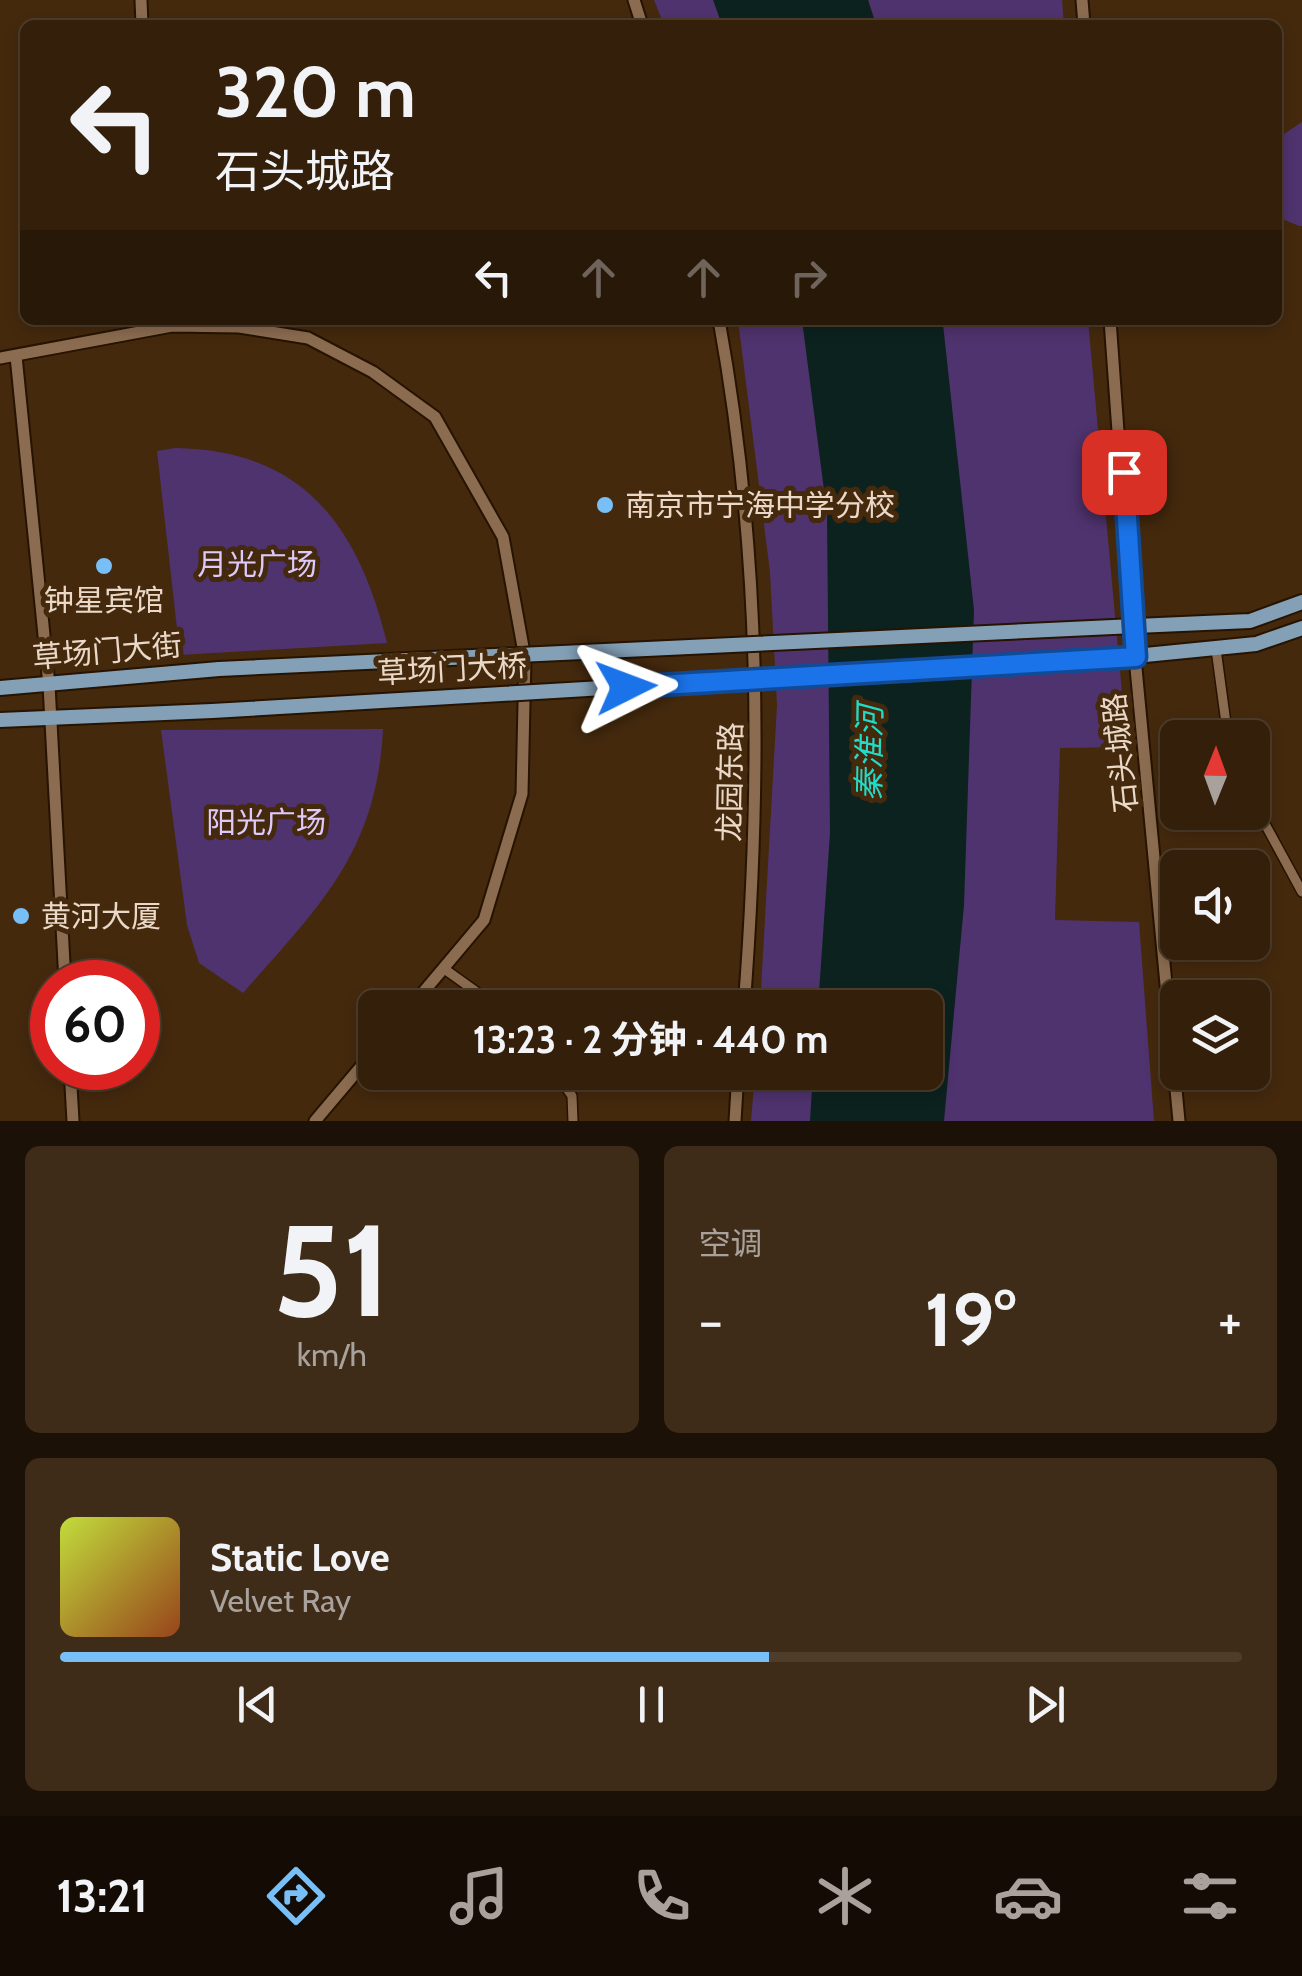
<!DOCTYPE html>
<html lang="zh">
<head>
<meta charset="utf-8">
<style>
	body { margin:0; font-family:Cabin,"Noto Sans SC",sans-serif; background:#3e2c18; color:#f1f3f6; height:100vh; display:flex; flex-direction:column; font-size:38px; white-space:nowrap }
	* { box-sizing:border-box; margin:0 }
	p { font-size:32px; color:#a9a29c }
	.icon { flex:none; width:55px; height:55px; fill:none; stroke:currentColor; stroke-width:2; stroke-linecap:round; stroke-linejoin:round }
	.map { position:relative; height:1121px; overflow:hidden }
	.sheet { display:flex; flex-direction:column; gap:25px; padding:25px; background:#1c1106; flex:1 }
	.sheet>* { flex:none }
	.guide { position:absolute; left:20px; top:20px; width:1262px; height:305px; border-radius:15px; box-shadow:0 5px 15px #0003,0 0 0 2px #4e3d2b; background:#331f0a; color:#f1f3f6; overflow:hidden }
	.needle { width:65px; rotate:1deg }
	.controls { position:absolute; left:1160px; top:720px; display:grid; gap:20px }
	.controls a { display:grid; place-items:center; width:110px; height:110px; border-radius:15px; background:#331f0a; box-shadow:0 5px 15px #0003,0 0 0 2px #4e3d2b; font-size:50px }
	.speed { position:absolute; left:30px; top:960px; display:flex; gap:20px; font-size:50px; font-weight:700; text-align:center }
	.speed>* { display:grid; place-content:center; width:130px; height:130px; border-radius:50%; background:#331f0a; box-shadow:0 5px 15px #0003,0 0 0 2px #4e3d2b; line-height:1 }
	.speed .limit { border:15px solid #d22; background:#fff; color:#111 }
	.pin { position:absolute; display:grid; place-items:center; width:85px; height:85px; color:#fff; margin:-42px; border-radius:20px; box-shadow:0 5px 15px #0006 }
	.me { position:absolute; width:110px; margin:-55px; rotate:87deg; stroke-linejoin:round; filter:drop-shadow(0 0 8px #0008) }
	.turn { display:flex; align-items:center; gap:35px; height:210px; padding:0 30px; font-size:45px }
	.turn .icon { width:130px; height:130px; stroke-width:2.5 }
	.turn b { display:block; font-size:70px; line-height:85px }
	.lanes { display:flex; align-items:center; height:95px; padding:0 30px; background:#0003; justify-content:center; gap:50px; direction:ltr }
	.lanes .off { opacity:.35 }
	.big { font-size:75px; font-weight:700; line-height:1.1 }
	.sheet .tile { flex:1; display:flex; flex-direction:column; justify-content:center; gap:15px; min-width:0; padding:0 35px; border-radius:15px; background:#3e2c18 }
	.sheet .dial { align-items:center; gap:0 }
	.dial b { font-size:130px; line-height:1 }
	.song { display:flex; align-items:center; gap:30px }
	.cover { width:120px; height:120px; border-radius:15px; background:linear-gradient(135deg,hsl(70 70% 55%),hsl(20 70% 35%)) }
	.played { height:10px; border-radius:5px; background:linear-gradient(90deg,#78bff8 60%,#4e3d2b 60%) }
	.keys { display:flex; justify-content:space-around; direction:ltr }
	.heat { display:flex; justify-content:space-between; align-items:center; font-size:55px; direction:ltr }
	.sheet .tiles { flex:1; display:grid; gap:25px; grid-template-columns:1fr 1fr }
	.tile:last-child { grid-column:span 2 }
	.trip { position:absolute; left:358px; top:990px; width:585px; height:100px; border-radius:15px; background:#331f0a; box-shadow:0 5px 15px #0003,0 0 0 2px #4e3d2b; font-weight:700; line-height:100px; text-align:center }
	.menu { display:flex; height:160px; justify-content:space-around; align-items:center; background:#140c04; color:#a9a29c }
	.menu .icon { width:70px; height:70px }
	.menu .current { color:#78bff8 }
	.menu b { font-size:45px; color:#f1f3f6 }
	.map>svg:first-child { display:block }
	.green { fill:#4f336e }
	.water { fill:#0c221f }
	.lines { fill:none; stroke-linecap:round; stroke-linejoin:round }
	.minor-casing { stroke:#261301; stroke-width:12 }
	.tertiary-casing { stroke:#261301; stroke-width:15 }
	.primary-casing { stroke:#261301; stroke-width:18 }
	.minor { stroke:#8b6c50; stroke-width:9 }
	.tertiary { stroke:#8b6c50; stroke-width:11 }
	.primary { stroke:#83a0b6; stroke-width:14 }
	.primary-bridge-casing { stroke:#261301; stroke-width:18; stroke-linecap:butt }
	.primary-bridge { stroke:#83a0b6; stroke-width:14 }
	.route-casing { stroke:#114b97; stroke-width:25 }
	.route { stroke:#1a73e8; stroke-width:18 }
	.poi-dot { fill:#78bff8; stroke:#44290d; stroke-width:4 }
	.labels { text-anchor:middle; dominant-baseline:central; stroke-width:10; stroke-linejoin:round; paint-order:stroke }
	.poi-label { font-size:30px; fill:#ead9c9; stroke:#44290d; text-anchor:start }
	.park-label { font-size:30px; fill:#decafa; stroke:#44290d }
	.street-label { font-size:30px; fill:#ead9c9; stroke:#44290d }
	.water-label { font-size:32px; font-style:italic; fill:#21dac8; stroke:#44290d }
</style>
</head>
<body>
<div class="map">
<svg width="1302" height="1121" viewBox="0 0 1302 1121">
	<rect width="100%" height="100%" fill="#44290d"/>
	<g class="green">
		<path d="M654,0H862L869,25H664Z"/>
		<path d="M868,0H1062L1064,25H876Z"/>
		<path d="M1302,122V226H1299L1278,217V138Z"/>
		<path d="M738,320H1088L1127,747L1060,748L1055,920L1139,922L1154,1121H751L755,1073L925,1072V1008L760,1007L777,705L770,572Z"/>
		<path d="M175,448C304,450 358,526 387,643L180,655L157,451Z"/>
		<path d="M383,729C377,852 319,907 243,993L199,963L187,925L161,730Z"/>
	</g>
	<g class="water">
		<path d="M713,0H868L876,25H722Z"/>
		<path d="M802,320H943V324L974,610L964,905L944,1121H810L813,1073L925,1072V1008L818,1007L830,833L827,513Z"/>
	</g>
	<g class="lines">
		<g class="minor-casing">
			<g id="minor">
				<path d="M1216,649L1228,738"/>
				<path d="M1252,800L1302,892"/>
				<path d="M443,968L499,1008"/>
				<path d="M555,1072L572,1096L573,1121"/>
			</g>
		</g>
		<g class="tertiary-casing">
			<g id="tertiary">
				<path d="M141,0L142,25"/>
				<path d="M634,0L642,25"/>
				<path d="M1082,0L1084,25"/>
				<path d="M719,320C761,551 762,774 744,1008"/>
				<path d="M1110,320L1132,626L1179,1121"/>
				<path d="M16,356L49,685L65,982"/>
				<path d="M0,358L172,326L239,327L308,338L373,372L435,417L503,537L525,658L522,794L484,920L410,1008"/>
				<path d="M70,1068L73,1121"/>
				<path d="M315,1121L375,1050"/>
				<path d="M735,1121L738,1072"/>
			</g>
		</g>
		<g class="primary-casing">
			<g id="primary">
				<path d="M1113,627L1250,621L1302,602"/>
				<path d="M1115,658L1256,644L1302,628"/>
				<path d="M0,688L219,669"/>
				<path d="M0,720L212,711"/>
			</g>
		</g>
		<use href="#minor" class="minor"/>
		<use href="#tertiary" class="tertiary"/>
		<use href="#primary" class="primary"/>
		<g class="primary-bridge-casing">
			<g id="primary-bridge">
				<path d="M219,669L1113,627"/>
				<path d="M212,711L1115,658"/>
			</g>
		</g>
		<use href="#primary-bridge" class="primary-bridge"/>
	</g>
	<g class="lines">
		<g class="route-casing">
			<path id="route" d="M626,687L1136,657L1124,472"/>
		</g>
		<use href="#route" class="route"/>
	</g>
	<g class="poi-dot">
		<circle cx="605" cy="505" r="10"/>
		<circle cx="104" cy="566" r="10"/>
		<circle cx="21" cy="916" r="10"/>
	</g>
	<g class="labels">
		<g class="poi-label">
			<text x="625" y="505">南京市宁海中学分校</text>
			<text x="104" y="600" text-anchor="middle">钟星宾馆</text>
			<text x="41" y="916">黄河大厦</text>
		</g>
		<g class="park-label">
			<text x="257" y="564">月光广场</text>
			<text x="266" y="822">阳光广场</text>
		</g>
		<g class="street-label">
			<text transform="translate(107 651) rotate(-5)">草场门大街</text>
			<text transform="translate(452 669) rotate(-3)">草场门大桥</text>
			<text transform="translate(1120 753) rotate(-96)">石头城路</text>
			<text transform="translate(730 782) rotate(-89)">龙园东路</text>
		</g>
		<g class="water-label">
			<text transform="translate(869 753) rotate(-89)">秦淮河</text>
		</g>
	</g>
</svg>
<div class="controls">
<a><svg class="needle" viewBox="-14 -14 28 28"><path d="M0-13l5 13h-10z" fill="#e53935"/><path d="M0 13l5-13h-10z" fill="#a9a29c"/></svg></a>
<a><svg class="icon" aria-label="sound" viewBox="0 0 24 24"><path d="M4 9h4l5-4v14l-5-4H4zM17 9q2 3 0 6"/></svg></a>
<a><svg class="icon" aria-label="layers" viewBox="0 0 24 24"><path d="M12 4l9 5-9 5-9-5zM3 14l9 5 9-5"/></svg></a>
</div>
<div class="speed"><div class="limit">60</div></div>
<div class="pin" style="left:1124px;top:472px;background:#d93025"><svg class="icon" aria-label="arrive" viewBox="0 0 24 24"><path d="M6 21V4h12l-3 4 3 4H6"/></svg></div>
<svg class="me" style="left:626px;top:687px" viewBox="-20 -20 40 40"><path d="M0-17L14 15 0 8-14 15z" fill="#1a73e8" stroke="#fff" stroke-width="4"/></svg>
<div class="trip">13:23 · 2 分钟 · 440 m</div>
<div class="guide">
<div class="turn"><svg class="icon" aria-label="left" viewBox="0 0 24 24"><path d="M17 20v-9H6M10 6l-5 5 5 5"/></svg><div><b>320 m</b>石头城路</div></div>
<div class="lanes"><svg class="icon" aria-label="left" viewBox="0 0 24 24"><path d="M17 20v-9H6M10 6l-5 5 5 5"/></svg><svg class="icon off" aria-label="ahead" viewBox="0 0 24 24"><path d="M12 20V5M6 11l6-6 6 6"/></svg><svg class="icon off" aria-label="ahead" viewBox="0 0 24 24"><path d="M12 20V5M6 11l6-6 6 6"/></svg><svg class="icon off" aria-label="right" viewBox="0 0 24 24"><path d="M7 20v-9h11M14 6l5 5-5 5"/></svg></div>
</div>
</div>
<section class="sheet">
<div class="tiles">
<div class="tile dial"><b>51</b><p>km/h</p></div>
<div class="tile"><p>空调</p>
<div class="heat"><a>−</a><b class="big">19°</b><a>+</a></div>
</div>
<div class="tile">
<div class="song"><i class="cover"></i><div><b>Static Love</b><p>Velvet Ray</p></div></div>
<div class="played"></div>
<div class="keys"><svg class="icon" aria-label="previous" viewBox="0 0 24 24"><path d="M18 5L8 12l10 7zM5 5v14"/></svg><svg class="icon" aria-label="pause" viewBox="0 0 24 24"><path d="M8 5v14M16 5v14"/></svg><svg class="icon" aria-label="next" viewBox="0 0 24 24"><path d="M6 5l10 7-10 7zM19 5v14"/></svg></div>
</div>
</div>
</section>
<nav class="menu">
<b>13:21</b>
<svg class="icon current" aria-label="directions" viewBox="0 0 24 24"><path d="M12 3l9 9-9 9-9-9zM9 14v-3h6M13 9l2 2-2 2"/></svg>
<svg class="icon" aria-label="music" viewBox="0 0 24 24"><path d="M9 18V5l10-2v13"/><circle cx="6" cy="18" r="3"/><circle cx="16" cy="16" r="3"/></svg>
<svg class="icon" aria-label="phone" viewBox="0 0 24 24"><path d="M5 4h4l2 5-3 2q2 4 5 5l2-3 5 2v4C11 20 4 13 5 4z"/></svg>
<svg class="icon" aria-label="climate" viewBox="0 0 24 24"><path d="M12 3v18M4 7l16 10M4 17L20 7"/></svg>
<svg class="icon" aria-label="car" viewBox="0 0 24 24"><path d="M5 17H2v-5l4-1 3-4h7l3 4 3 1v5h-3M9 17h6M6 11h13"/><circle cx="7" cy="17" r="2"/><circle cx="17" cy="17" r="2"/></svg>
<svg class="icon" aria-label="filters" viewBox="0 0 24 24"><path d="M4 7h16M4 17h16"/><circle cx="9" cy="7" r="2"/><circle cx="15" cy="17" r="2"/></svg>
</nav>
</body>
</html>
